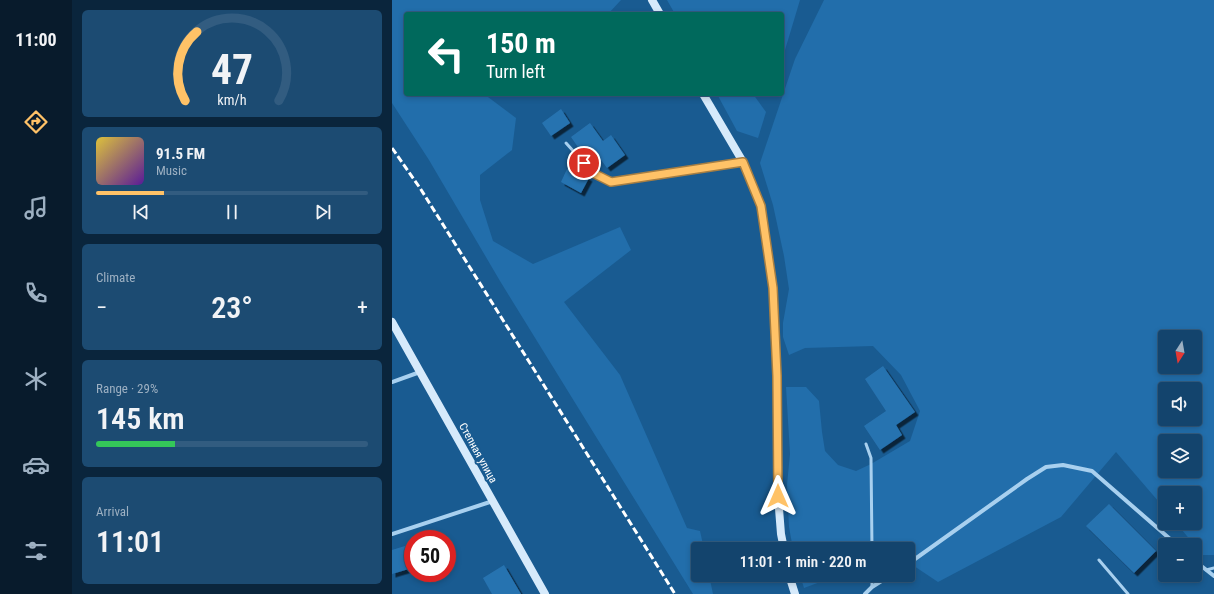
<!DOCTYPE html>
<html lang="en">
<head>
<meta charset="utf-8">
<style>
	body { margin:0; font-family:"Roboto Condensed",sans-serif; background:#1c4b72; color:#f1f3f6; height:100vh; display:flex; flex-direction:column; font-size:15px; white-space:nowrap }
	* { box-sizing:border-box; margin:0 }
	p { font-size:13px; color:#9db0c2 }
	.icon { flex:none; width:22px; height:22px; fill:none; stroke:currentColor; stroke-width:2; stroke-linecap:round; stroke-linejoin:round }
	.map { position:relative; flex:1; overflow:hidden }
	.side { display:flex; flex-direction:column; gap:10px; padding:10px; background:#0a253c; width:320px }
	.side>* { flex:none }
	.banner { position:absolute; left:12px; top:12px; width:380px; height:84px; border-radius:4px; box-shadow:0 2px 6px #0003,0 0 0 1px #325c80; background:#00695c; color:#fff; overflow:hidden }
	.needle { width:26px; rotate:191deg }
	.buttons { position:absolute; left:766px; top:330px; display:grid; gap:8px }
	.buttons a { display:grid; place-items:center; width:44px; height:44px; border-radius:4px; background:#13446d; box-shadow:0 2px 6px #0003,0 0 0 1px #325c80; font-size:20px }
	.speed { position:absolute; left:12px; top:530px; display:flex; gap:8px; font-size:20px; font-weight:700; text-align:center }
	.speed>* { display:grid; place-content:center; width:52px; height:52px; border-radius:50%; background:#13446d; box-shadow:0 2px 6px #0003,0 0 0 1px #325c80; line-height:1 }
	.speed .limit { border:6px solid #d22; background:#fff; color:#111 }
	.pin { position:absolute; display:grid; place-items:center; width:34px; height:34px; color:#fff; margin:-17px; border:2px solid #fff; border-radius:50%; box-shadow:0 1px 4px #0007 }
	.me { position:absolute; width:44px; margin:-22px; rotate:0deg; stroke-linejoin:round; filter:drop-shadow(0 0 3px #0008) }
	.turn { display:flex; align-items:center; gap:14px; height:84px; padding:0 16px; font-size:18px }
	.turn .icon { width:52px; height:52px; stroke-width:2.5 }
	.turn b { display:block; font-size:28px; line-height:34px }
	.big { font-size:30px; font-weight:600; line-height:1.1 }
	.side .tile { flex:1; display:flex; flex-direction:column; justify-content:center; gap:6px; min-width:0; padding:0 14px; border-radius:6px; background:#1c4b72 }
	.side .dial { align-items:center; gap:0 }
	.dial svg { height:104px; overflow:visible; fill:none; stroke:#325c80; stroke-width:7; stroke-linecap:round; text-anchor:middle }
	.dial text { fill:#f1f3f6; stroke:none }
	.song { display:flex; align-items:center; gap:12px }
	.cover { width:48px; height:48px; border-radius:6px; background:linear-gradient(135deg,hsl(50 70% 55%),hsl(270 70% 35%)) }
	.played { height:4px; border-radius:2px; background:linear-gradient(90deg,#ffc267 25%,#325c80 25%) }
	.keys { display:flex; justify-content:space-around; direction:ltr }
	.heat { display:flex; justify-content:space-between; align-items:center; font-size:22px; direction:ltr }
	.charge { height:6px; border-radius:3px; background:linear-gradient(90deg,#34c759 29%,#325c80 0) }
	.trip { position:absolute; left:299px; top:542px; width:224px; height:40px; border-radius:4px; background:#13446d; box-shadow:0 2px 6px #0003,0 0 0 1px #325c80; font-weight:600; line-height:40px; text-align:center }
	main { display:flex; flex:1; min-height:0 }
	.tab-bar { display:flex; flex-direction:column; width:72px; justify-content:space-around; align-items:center; background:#081b2c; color:#9db0c2 }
	.tab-bar .icon { width:28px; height:28px }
	.tab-bar .on { color:#ffc267 }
	.tab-bar b { font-size:18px; color:#f1f3f6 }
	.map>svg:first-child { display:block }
	.green { fill:#226eab; fill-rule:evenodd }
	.building { fill:#2873b0; filter:url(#shadow) }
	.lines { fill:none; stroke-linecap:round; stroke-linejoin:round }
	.lane { stroke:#a8d0ef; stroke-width:3 }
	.street { stroke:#a8d0ef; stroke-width:4 }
	.secondary { stroke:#d6eafb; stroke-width:8 }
	.rail { stroke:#fff; stroke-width:3; stroke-dasharray:7 3; stroke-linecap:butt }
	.route-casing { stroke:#a67e43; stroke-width:10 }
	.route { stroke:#ffc267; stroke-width:7 }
	.labels { text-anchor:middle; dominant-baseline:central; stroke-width:4; stroke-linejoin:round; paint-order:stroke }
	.street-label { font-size:11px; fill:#fff; stroke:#195b91 }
</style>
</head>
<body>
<main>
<nav class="tab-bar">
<b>11:00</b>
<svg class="icon on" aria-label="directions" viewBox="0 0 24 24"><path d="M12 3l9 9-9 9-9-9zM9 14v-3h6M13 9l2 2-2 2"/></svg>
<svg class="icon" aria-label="music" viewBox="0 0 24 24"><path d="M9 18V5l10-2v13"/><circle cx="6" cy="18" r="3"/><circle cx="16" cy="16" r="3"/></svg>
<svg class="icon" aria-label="phone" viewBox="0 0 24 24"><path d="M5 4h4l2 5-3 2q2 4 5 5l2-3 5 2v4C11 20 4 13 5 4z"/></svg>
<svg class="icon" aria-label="climate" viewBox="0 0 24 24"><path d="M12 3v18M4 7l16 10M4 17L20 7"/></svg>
<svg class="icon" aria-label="car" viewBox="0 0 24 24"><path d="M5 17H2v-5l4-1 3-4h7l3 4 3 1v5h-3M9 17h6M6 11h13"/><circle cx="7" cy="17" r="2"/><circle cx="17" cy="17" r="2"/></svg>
<svg class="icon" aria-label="filters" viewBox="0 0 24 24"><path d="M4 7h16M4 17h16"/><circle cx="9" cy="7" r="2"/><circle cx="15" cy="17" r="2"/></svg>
</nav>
<section class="side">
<div class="tile dial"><svg viewBox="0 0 100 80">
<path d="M14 69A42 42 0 1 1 86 69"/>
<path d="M14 69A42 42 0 0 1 23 16" stroke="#ffc267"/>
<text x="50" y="56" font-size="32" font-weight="700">47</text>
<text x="50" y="72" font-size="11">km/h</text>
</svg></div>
<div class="tile">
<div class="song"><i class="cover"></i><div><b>91.5 FM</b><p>Music</p></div></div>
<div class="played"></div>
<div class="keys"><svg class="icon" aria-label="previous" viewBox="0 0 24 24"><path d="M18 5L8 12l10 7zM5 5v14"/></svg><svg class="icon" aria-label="pause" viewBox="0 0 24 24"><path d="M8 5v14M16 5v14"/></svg><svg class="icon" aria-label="next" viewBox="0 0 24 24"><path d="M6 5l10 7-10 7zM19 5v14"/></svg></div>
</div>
<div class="tile"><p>Climate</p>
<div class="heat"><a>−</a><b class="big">23°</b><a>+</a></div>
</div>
<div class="tile"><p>Range · 29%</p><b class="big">145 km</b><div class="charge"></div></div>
<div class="tile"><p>Arrival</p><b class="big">11:01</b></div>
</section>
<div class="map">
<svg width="822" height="594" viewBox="0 0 822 594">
	<defs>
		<filter id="shadow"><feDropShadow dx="3.5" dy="3.5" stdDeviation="0" flood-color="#0009"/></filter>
	</defs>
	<rect width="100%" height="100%" fill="#195b91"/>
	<g class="green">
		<path d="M0,0H229L216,14H14V94H92L124,118L120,150L88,175V200L101,241L141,264L228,227L239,250L172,302L228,375L295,528L308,531L312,549H306V575H317L321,594H301L108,281L37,160L0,103Z"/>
		<path d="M275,0H408L390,60V14H283Z"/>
		<path d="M432,0H822V555H811L784,523H803V493H773V509L724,452L669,517L546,582L516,562V549H401L397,527L395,485L398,454L394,387H414L427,401L430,432L433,451L446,465L464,471L479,464L518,441L528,411L509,375L481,346L413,348L397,355L391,337V323L397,289L392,256L381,205L368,163L403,59ZM773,337H803V367H773ZM773,389H803V419H773ZM773,441H803V471H773Z"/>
		<path d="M325,94H361L374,112L366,138L345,131Z"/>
		<path d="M408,575H447L412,588Z"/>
	</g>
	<g class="building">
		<path d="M169,109L178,123L159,136L150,123Z"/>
		<path d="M198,123L211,141L219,135L233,155L215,168L201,149L192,156L179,137Z"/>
		<path d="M176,167L197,178L189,193L169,182Z"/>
		<path d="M491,366L523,412L504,425L510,435L488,450L472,426L494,411L473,379Z"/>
		<path d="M717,504L764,551L742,573L694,526Z"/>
		<path d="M13,546L20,568L0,574V550Z"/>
		<path d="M112,565L129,594H100L91,578Z"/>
	</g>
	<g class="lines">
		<g class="lane">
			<path d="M174,143L201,173L219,182L349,162"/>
			<path d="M474,444L479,458L480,549"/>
			<path d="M707,560L736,594"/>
			<path d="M814,570L822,568"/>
			<path d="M480,575V587"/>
		</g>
		<g class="street">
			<path d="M0,382L28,372"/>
			<path d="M0,534L101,501"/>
			<path d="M803,561L822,576"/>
			<path d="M516,564L635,479L654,467L671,465L700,471L785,545"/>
			<path d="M473,594L480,587L499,575"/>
		</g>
		<g class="secondary">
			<path d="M260,0L268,14"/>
			<path d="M311,94L351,162L369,206L381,288L385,376L386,496L389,534L392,549"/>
			<path d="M0,322L153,594"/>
			<path d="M397,575L403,594"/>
		</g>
		<path class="rail" d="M0,148L28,188L283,594"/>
	</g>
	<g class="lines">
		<g class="route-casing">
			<path id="route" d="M192,163L201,173L219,182L351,162L369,206L381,288L385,376L386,496"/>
		</g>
		<use href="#route" class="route"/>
	</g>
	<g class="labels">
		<g class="street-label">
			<text transform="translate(86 453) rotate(61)">Степная улица</text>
		</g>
	</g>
</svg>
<div class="buttons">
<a><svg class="needle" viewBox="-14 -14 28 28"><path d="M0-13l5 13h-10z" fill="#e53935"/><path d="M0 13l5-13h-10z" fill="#9db0c2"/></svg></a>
<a><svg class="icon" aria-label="sound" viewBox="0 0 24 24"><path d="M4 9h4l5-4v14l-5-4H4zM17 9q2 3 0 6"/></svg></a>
<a><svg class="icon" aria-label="layers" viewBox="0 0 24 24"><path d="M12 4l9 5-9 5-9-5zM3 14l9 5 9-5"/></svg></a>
<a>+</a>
<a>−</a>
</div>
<div class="speed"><div class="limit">50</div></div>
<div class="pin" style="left:192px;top:163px;background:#d93025"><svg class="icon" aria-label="arrive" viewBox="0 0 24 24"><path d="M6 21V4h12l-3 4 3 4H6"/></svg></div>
<svg class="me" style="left:386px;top:496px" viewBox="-20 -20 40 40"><path d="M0-17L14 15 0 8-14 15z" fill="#ffc267" stroke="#fff" stroke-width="4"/></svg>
<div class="trip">11:01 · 1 min · 220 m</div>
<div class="banner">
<div class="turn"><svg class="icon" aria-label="left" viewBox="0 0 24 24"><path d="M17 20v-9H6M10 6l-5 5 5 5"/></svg><div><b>150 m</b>Turn left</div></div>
</div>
</div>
</main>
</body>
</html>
